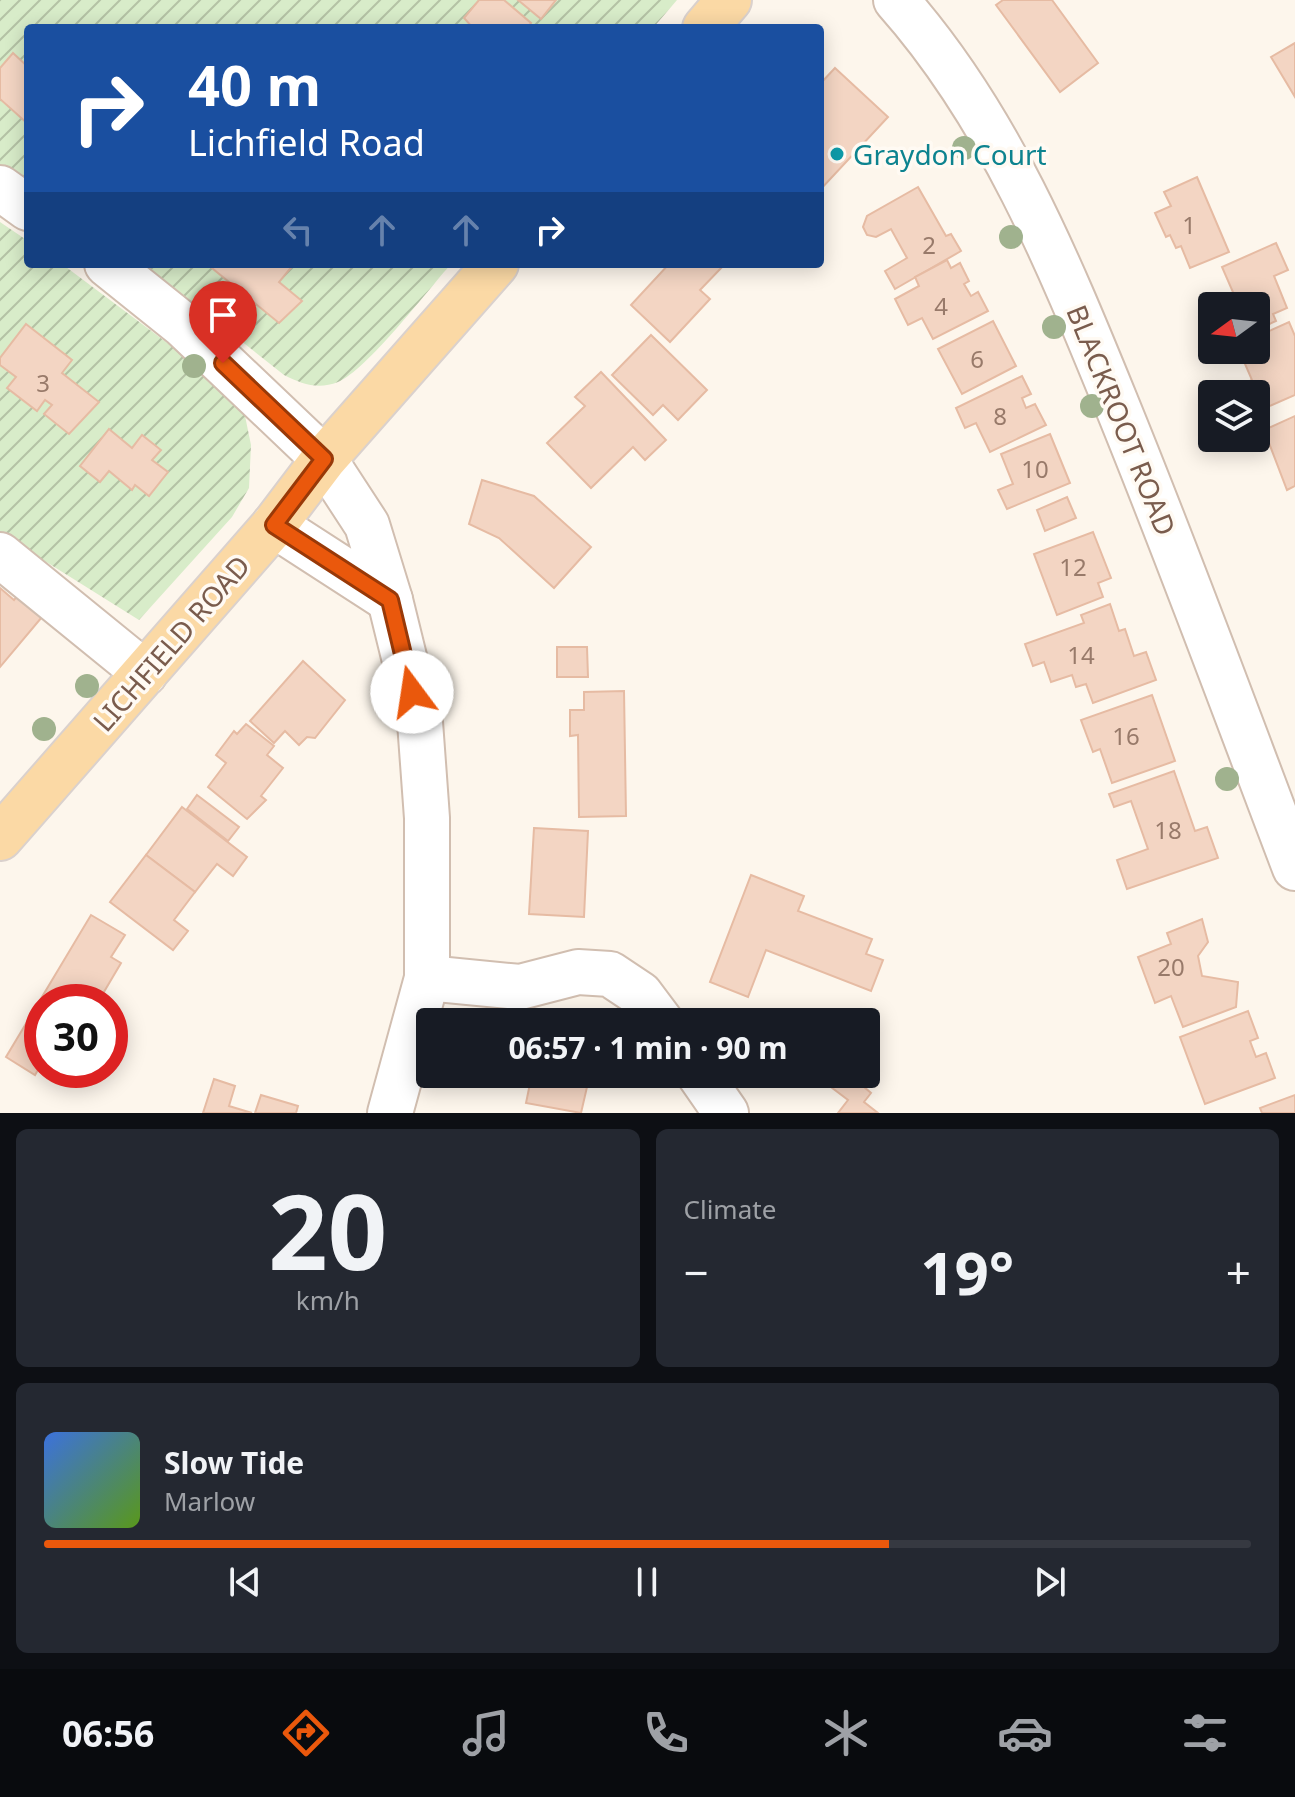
<!DOCTYPE html>
<html lang="en">
<head>
<meta charset="utf-8">
<style>
	body { margin:0; font-family:"Noto Sans",sans-serif; background:#242831; color:#f1f3f6; height:100vh; display:flex; flex-direction:column; font-size:30px; white-space:nowrap }
	* { box-sizing:border-box; margin:0 }
	p { font-size:26px; color:#9ea1a6 }
	.icon { flex:none; width:44px; height:44px; fill:none; stroke:currentColor; stroke-width:2; stroke-linecap:round; stroke-linejoin:round }
	.map { position:relative; height:1113px; overflow:hidden }
	.side { display:flex; flex-direction:column; gap:16px; padding:16px; background:#0d0f14; flex:1 }
	.side>* { flex:none }
	.hud { position:absolute; left:24px; top:24px; width:800px; height:244px; border-radius:8px; box-shadow:0 4px 20px #0003; background:#1a4fa0; color:#fff; overflow:hidden }
	.needle { width:52px; rotate:255deg }
	.buttons { position:absolute; left:1198px; top:292px; display:grid; gap:16px }
	.buttons a { display:grid; place-items:center; width:72px; height:72px; border-radius:8px; background:#171b24; box-shadow:0 4px 20px #0003; font-size:40px }
	.speed { position:absolute; left:24px; top:984px; display:flex; gap:16px; font-size:40px; font-weight:700; text-align:center }
	.speed>* { display:grid; place-content:center; width:104px; height:104px; border-radius:50%; background:#171b24; box-shadow:0 4px 20px #0003; line-height:1 }
	.speed .limit { border:12px solid #d22; background:#fff; color:#111 }
	.pin { position:absolute; display:grid; place-items:center; width:68px; height:68px; color:#fff; margin:-82px -34px; border-radius:50% 50% 50% 0; rotate:-45deg; box-shadow:0 0 8px #0007 }
	.pin .icon { rotate:45deg }
	.me { position:absolute; width:88px; margin:-44px; rotate:346deg; stroke-linejoin:round; filter:drop-shadow(0 0 6px #0008) }
	.turn { display:flex; align-items:center; gap:28px; height:168px; padding:0 32px; font-size:36px }
	.turn .icon { width:104px; height:104px; stroke-width:2.5 }
	.turn b { display:block; font-size:56px; line-height:68px }
	.lanes { display:flex; align-items:center; height:76px; padding:0 32px; background:#0003; justify-content:center; gap:40px; direction:ltr }
	.lanes .off { opacity:.35 }
	.big { font-size:60px; font-weight:700; line-height:1.1 }
	.side .widget { flex:1; display:flex; flex-direction:column; justify-content:center; gap:12px; min-width:0; padding:0 28px; border-radius:12px; background:#242831 }
	.side .dial { align-items:center; gap:0 }
	.dial b { font-size:104px; line-height:1 }
	.song { display:flex; align-items:center; gap:24px }
	.cover { width:96px; height:96px; border-radius:12px; background:linear-gradient(135deg,hsl(220 70% 55%),hsl(90 70% 35%)) }
	.played { height:8px; border-radius:4px; background:linear-gradient(90deg,#ea580c 70%,#363941 70%) }
	.keys { display:flex; justify-content:space-around; direction:ltr }
	.heat { display:flex; justify-content:space-between; align-items:center; font-size:44px; direction:ltr }
	.side .tiles { flex:1; display:grid; gap:16px; grid-template-columns:1fr 1fr }
	.widget:last-child { grid-column:span 2 }
	.trip { position:absolute; left:416px; top:1008px; width:464px; height:80px; border-radius:8px; background:#171b24; box-shadow:0 4px 20px #0003; font-weight:700; line-height:80px; text-align:center }
	.tabs { display:flex; height:128px; justify-content:space-around; align-items:center; background:#090b0e; color:#9ea1a6 }
	.tabs .icon { width:56px; height:56px }
	.tabs .on { color:#ea580c }
	.tabs b { font-size:36px; color:#f1f3f6 }
	.map>svg:first-child { display:block }
	.garden { fill:url(#garden-furrows) }
	.building { fill:#f3d5c3; stroke:#e6bba3; stroke-width:2 }
	.lines { fill:none; stroke-linecap:round; stroke-linejoin:round }
	.minor-casing { stroke:#d1beb0; stroke-width:48 }
	.major-casing { stroke:#dad1cd; stroke-width:48 }
	.minor { stroke:#fff; stroke-width:44 }
	.major { stroke:#fbd9a5; stroke-width:44 }
	.tree { fill:#a0b28e }
	.route-casing { stroke:#983908; stroke-width:20 }
	.route { stroke:#ea580c; stroke-width:14 }
	.culture-dot { fill:#0f9aa8; stroke:#fffaf3; stroke-width:3 }
	.labels { text-anchor:middle; dominant-baseline:central; stroke-width:7; stroke-linejoin:round; paint-order:stroke }
	.number-label { font-size:24px; fill:#987a6a }
	.culture-label { font-size:28px; fill:#0d838f; stroke:#fffaf3; text-anchor:start }
	.street-label { font-size:28px; fill:#7a5c4d; stroke:#fffaf3 }
</style>
</head>
<body>
<div class="map">
<svg width="1295" height="1113" viewBox="0 0 1295 1113">
	<defs>
		<pattern id="garden-furrows" width="10" height="10" patternUnits="userSpaceOnUse" patternTransform="scale(2)"><rect width="10" height="10" fill="#d8ecc9"/><path d="M-1 1l2-2M0 10L10 0M9 11l2-2" fill="none" stroke="#b4c2a5"/></pattern>
	</defs>
	<rect width="100%" height="100%" fill="#fdf6ec"/>
	<g class="garden">
		<path d="M0,0H677L653,28H28V183L0,166Z"/>
		<path d="M0,222L28,241V264H62L214,378L244,411L251,445L249,488L232,517L139,620L0,533Z"/>
		<path d="M144,264H451C427,291 367,370 338,382C318,390 302,384 284,375Z"/>
	</g>
	<g class="building">
		<path d="M479,0H504L531,23L527,28H473L464,18Z"/>
		<path d="M518,0H556L541,19Z"/>
		<path d="M1003,0H1052L1098,63L1060,92L996,5Z"/>
		<path d="M1295,43V97L1271,57Z"/>
		<path d="M13,53L28,67V124L0,99V68Z"/>
		<path d="M835,68L888,117L820,190V84Z"/>
		<path d="M1197,177L1229,252L1190,268L1181,246L1176,248L1170,235L1166,237L1155,213L1171,206L1164,192Z"/>
		<path d="M918,187L946,236L951,234L961,251L895,289L885,271L907,258L891,229L876,237L867,235L863,227L867,216Z"/>
		<path d="M1276,243L1288,270L1274,276L1287,308L1273,314L1276,321L1256,330V306H1239L1222,267Z"/>
		<path d="M947,260L951,268L960,263L969,281L964,284L971,296L978,292L988,311L933,339L922,318L908,325L895,299L919,286L915,277Z"/>
		<path d="M207,264H294L279,282L302,301L279,323Z"/>
		<path d="M669,264H725L700,290L710,299L670,342L631,305Z"/>
		<path d="M993,321L1016,366L962,394L938,349Z"/>
		<path d="M1289,322L1295,336V395L1256,412V394H1240L1237,387L1252,380L1239,350H1256V337Z"/>
		<path d="M26,324L72,360L62,373L99,402L69,434L44,414L52,405L45,400L37,411L7,388L16,377L0,365V358Z"/>
		<path d="M651,335L707,390L678,420L663,405L653,415L612,375Z"/>
		<path d="M601,372L666,440L645,460L633,447L591,488L547,443L585,406L575,397Z"/>
		<path d="M1022,376L1031,394L1022,398L1026,408L1035,404L1046,425L990,452L976,423L965,428L956,408Z"/>
		<path d="M1295,416V486L1287,490L1264,430Z"/>
		<path d="M109,429L132,448L142,435L161,450L152,460L168,472L149,496L135,485L132,490L109,471L100,482L80,466Z"/>
		<path d="M1050,434L1070,483L1007,509L998,490L1013,484L1001,454Z"/>
		<path d="M482,480L534,496L591,547L554,588L499,538L469,524Z"/>
		<path d="M1067,497L1076,518L1045,531L1037,510Z"/>
		<path d="M1093,532L1111,578L1098,583L1103,597L1057,615L1034,554Z"/>
		<path d="M0,588L14,600L22,590L47,611L0,667Z"/>
		<path d="M1110,604L1119,631L1125,629L1134,656L1146,652L1156,680L1093,703L1086,684L1076,687L1072,675L1051,682L1044,662L1033,666L1025,644L1084,623L1081,615Z"/>
		<path d="M557,647H587L588,677H557Z"/>
		<path d="M303,661L345,700L315,738L307,737L299,745L285,731L274,743L250,721Z"/>
		<path d="M624,691L626,816L579,817L578,735L570,736V710H584V692Z"/>
		<path d="M1152,695L1175,761L1112,783L1100,749L1093,752L1081,720Z"/>
		<path d="M246,724L274,746L267,755L283,768L261,796L266,800L247,819L208,787L226,763L216,755L234,731L237,734Z"/>
		<path d="M1174,771L1195,831L1207,827L1218,858L1127,889L1117,860L1148,849L1131,801L1114,807L1109,794Z"/>
		<path d="M197,795L239,827L228,841L187,809Z"/>
		<path d="M182,807L247,857L233,876L217,864L195,892L146,855Z"/>
		<path d="M534,828L588,831L584,917L529,914Z"/>
		<path d="M146,855L195,892L174,920L188,931L173,950L110,902Z"/>
		<path d="M751,875L804,896L798,911L872,939L866,954L883,960L871,991L766,950L748,997L710,982Z"/>
		<path d="M91,915L125,935L111,957L121,963L98,1002H42V1063L35,1075L6,1057Z"/>
		<path d="M1202,919L1208,942L1198,956L1202,976L1238,982L1236,1007L1183,1027L1171,996L1155,1003L1138,957L1171,944L1167,933Z"/>
		<path d="M494,1009L552,1022H491Z"/>
		<path d="M1248,1011L1258,1038L1250,1041L1256,1057L1266,1053L1275,1078L1205,1104L1180,1037Z"/>
		<path d="M866,1062L875,1069L863,1086L871,1093L864,1102L878,1113H838L848,1100L815,1075L866,1074Z"/>
		<path d="M532,1074H590L581,1113L526,1103Z"/>
		<path d="M214,1079L235,1086L229,1106L252,1113H203Z"/>
		<path d="M261,1095L298,1106L296,1113H255Z"/>
		<path d="M1295,1095V1113H1262L1260,1108Z"/>
	</g>
	<g class="lines">
		<g class="minor-casing">
			<g id="minor">
				<path d="M896,0C999,116 1058,261 1116,403C1179,557 1236,713 1295,868"/>
				<path d="M0,188L28,208"/>
				<path d="M107,264L183,325L324,459L367,525L390,600L274,525"/>
				<path d="M0,555L145,673"/>
				<path d="M390,600L420,722L427,818V978L390,1113"/>
				<path d="M427,978L520,987L578,972L610,974L640,994L661,1022"/>
				<path d="M699,1074L726,1113"/>
			</g>
		</g>
		<g class="major-casing">
			<g id="major">
				<path d="M705,28L729,0"/>
				<path d="M0,838L274,525L324,459L496,264"/>
			</g>
		</g>
		<use href="#minor" class="minor"/>
		<use href="#major" class="major"/>
	</g>
	<g class="tree">
		<circle cx="964" cy="148" r="12"/>
		<circle cx="1011" cy="237" r="12"/>
		<circle cx="1054" cy="327" r="12"/>
		<circle cx="194" cy="366" r="12"/>
		<circle cx="1092" cy="406" r="12"/>
		<circle cx="87" cy="686" r="12"/>
		<circle cx="44" cy="729" r="12"/>
		<circle cx="1227" cy="779" r="12"/>
	</g>
	<g class="lines">
		<g class="route-casing">
			<path id="route" d="M223,363L324,459L274,525L390,600L412,692"/>
		</g>
		<use href="#route" class="route"/>
	</g>
	<circle class="culture-dot" cx="837" cy="154" r="8"/>
	<g class="labels">
		<g class="number-label">
			<text x="1189" y="224">1</text>
			<text x="929" y="244">2</text>
			<text x="941" y="305">4</text>
			<text x="977" y="358">6</text>
			<text x="43" y="382">3</text>
			<text x="1000" y="415">8</text>
			<text x="1035" y="468">10</text>
			<text x="1073" y="566">12</text>
			<text x="1081" y="654">14</text>
			<text x="1126" y="735">16</text>
			<text x="1168" y="829">18</text>
			<text x="1171" y="966">20</text>
		</g>
		<g class="culture-label">
			<text x="853" y="154">Graydon Court</text>
		</g>
		<g class="street-label">
			<text transform="translate(1122 420) rotate(68)">BLACKROOT ROAD</text>
			<text transform="translate(171 643) rotate(-49)">LICHFIELD ROAD</text>
		</g>
	</g>
</svg>
<div class="buttons">
<a><svg class="needle" viewBox="-14 -14 28 28"><path d="M0-13l5 13h-10z" fill="#e53935"/><path d="M0 13l5-13h-10z" fill="#9ea1a6"/></svg></a>
<a><svg class="icon" aria-label="layers" viewBox="0 0 24 24"><path d="M12 4l9 5-9 5-9-5zM3 14l9 5 9-5"/></svg></a>
</div>
<div class="speed"><div class="limit">30</div></div>
<div class="pin" style="left:223px;top:363px;background:#d93025"><svg class="icon" aria-label="arrive" viewBox="0 0 24 24"><path d="M6 21V4h12l-3 4 3 4H6"/></svg></div>
<svg class="me" style="left:412px;top:692px" viewBox="-20 -20 40 40"><circle r="19" fill="#fff"/><path d="M0-13L10 11 0 6-10 11z" fill="#ea580c"/></svg>
<div class="trip">06:57 · 1 min · 90 m</div>
<div class="hud">
<div class="turn"><svg class="icon" aria-label="right" viewBox="0 0 24 24"><path d="M7 20v-9h11M14 6l5 5-5 5"/></svg><div><b>40 m</b>Lichfield Road</div></div>
<div class="lanes"><svg class="icon off" aria-label="left" viewBox="0 0 24 24"><path d="M17 20v-9H6M10 6l-5 5 5 5"/></svg><svg class="icon off" aria-label="ahead" viewBox="0 0 24 24"><path d="M12 20V5M6 11l6-6 6 6"/></svg><svg class="icon off" aria-label="ahead" viewBox="0 0 24 24"><path d="M12 20V5M6 11l6-6 6 6"/></svg><svg class="icon" aria-label="right" viewBox="0 0 24 24"><path d="M7 20v-9h11M14 6l5 5-5 5"/></svg></div>
</div>
</div>
<section class="side">
<div class="tiles">
<div class="widget dial"><b>20</b><p>km/h</p></div>
<div class="widget"><p>Climate</p>
<div class="heat"><a>−</a><b class="big">19°</b><a>+</a></div>
</div>
<div class="widget">
<div class="song"><i class="cover"></i><div><b>Slow Tide</b><p>Marlow</p></div></div>
<div class="played"></div>
<div class="keys"><svg class="icon" aria-label="previous" viewBox="0 0 24 24"><path d="M18 5L8 12l10 7zM5 5v14"/></svg><svg class="icon" aria-label="pause" viewBox="0 0 24 24"><path d="M8 5v14M16 5v14"/></svg><svg class="icon" aria-label="next" viewBox="0 0 24 24"><path d="M6 5l10 7-10 7zM19 5v14"/></svg></div>
</div>
</div>
</section>
<nav class="tabs">
<b>06:56</b>
<svg class="icon on" aria-label="directions" viewBox="0 0 24 24"><path d="M12 3l9 9-9 9-9-9zM9 14v-3h6M13 9l2 2-2 2"/></svg>
<svg class="icon" aria-label="music" viewBox="0 0 24 24"><path d="M9 18V5l10-2v13"/><circle cx="6" cy="18" r="3"/><circle cx="16" cy="16" r="3"/></svg>
<svg class="icon" aria-label="phone" viewBox="0 0 24 24"><path d="M5 4h4l2 5-3 2q2 4 5 5l2-3 5 2v4C11 20 4 13 5 4z"/></svg>
<svg class="icon" aria-label="climate" viewBox="0 0 24 24"><path d="M12 3v18M4 7l16 10M4 17L20 7"/></svg>
<svg class="icon" aria-label="car" viewBox="0 0 24 24"><path d="M5 17H2v-5l4-1 3-4h7l3 4 3 1v5h-3M9 17h6M6 11h13"/><circle cx="7" cy="17" r="2"/><circle cx="17" cy="17" r="2"/></svg>
<svg class="icon" aria-label="filters" viewBox="0 0 24 24"><path d="M4 7h16M4 17h16"/><circle cx="9" cy="7" r="2"/><circle cx="15" cy="17" r="2"/></svg>
</nav>
</body>
</html>
